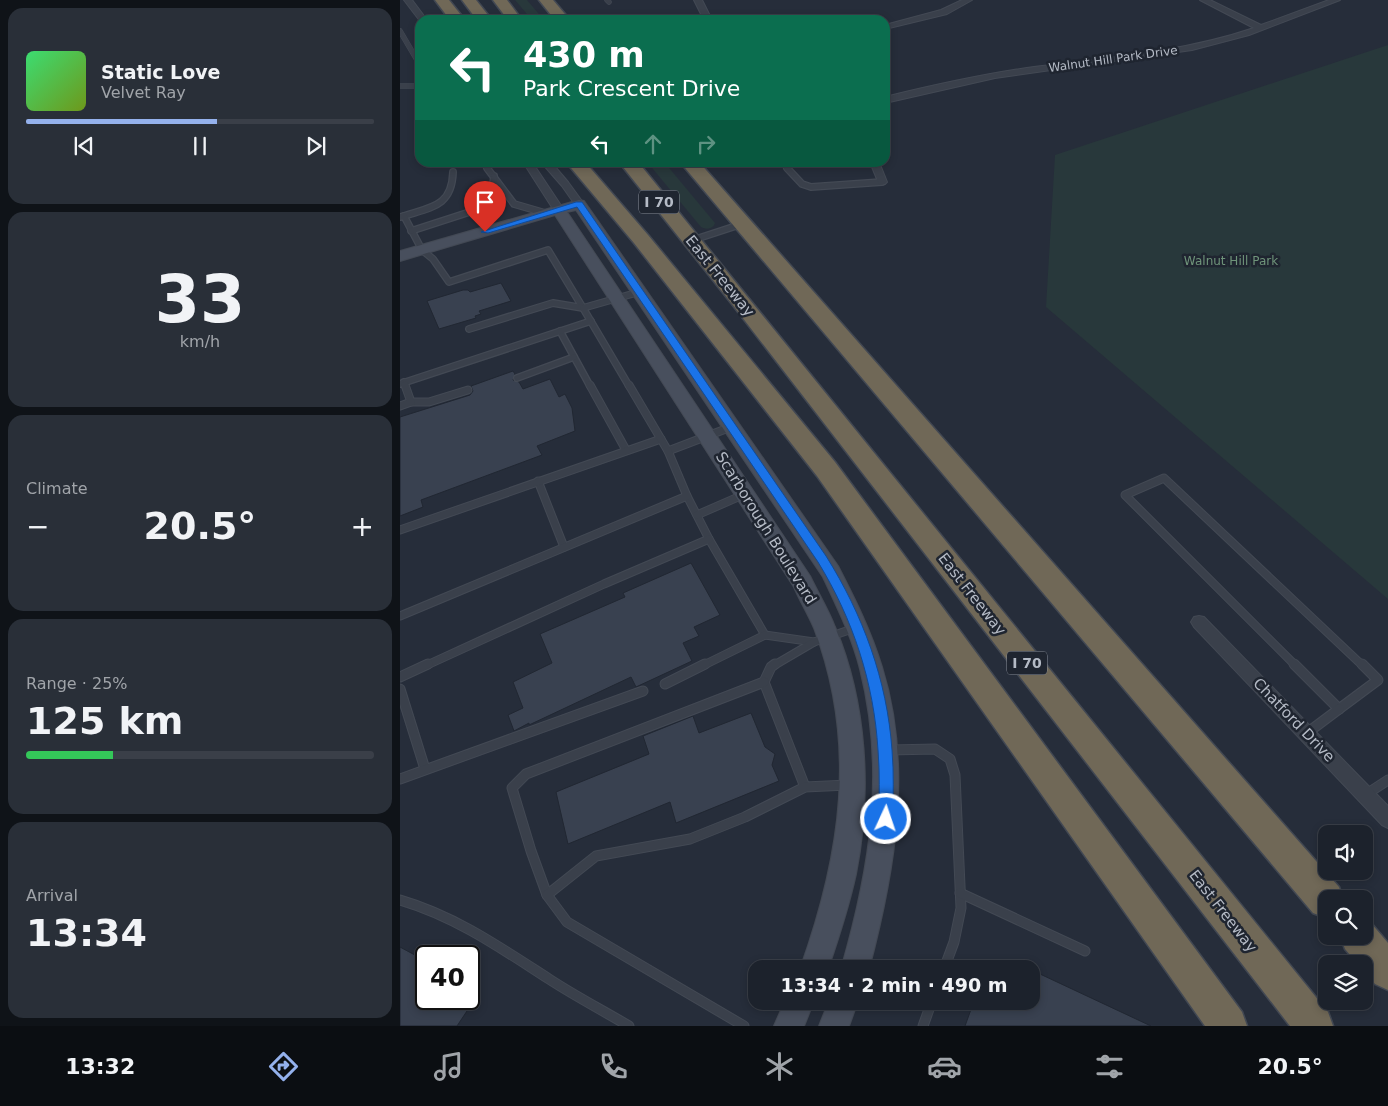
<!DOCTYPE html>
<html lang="en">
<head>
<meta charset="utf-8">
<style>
	body { margin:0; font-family:"DejaVu Sans",sans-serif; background:#292f38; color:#f1f3f6; height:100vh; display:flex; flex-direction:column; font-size:19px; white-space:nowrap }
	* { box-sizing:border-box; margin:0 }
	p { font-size:16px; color:#a0a4a9 }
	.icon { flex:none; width:28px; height:28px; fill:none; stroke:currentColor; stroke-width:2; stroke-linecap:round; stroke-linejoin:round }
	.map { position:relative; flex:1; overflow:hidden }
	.sheet { display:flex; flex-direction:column; gap:8px; padding:8px; background:#0f1318; width:400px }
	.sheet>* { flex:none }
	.hud { position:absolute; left:15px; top:15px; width:475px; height:152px; border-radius:15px; box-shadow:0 2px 8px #0003,0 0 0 1px #3a3f48; background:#0b6e4f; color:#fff; overflow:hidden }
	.buttons { position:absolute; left:918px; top:825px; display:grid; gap:10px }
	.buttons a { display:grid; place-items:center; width:55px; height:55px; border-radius:10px; background:#1c222c; box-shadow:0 2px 8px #0003,0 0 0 1px #3a3f48; font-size:25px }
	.speed { position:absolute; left:15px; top:945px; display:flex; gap:10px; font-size:25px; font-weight:700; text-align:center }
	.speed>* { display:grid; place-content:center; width:65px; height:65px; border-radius:50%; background:#1c222c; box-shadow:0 2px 8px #0003,0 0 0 1px #3a3f48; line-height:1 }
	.speed .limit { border:2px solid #111; border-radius:8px; background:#fff; color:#111 }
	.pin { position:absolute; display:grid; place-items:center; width:42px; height:42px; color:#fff; margin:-51px -21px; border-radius:50% 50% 50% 0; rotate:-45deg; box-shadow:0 0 5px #0007 }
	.pin .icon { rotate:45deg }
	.me { position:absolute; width:55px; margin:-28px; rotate:3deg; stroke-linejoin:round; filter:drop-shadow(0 0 4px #0008) }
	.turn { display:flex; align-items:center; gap:18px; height:105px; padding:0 25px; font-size:22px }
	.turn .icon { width:65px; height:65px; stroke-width:2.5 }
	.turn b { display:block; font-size:35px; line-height:42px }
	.lanes { display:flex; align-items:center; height:48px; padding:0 25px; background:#0003; justify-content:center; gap:25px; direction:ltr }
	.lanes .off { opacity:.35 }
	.big { font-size:38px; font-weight:800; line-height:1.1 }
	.sheet .tile { flex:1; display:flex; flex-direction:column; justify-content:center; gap:8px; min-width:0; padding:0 18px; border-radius:15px; background:#292f38 }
	.sheet .dial { align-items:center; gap:0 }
	.dial b { font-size:65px; line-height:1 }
	.song { display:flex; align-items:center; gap:15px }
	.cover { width:60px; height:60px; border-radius:8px; background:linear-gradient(135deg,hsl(140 70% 55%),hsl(80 70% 35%)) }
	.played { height:5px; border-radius:2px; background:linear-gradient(90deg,#94b1ec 55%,#3a3f48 55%) }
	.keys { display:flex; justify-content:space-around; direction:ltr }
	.heat { display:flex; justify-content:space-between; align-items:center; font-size:28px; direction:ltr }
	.charge { height:8px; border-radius:4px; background:linear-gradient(90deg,#34c759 25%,#3a3f48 0) }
	.trip { position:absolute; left:348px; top:960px; width:292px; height:50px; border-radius:15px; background:#1c222c; box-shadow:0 2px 8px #0003,0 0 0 1px #3a3f48; font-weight:800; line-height:50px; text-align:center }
	.menu { display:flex; height:80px; justify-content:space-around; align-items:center; background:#0b0e12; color:#a0a4a9 }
	.menu .icon { width:35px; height:35px }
	.menu .active { color:#94b1ec }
	.menu b { font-size:22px; color:#f1f3f6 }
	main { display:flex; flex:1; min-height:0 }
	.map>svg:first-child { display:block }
	.green { fill:#28383b }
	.building { fill:#394150; stroke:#212732 }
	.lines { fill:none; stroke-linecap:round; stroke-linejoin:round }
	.lane-far3-casing { stroke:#434954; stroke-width:5.5 }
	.lane-far2-casing { stroke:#434954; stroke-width:8 }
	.lane-far1-casing { stroke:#434954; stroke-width:9 }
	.lane-casing { stroke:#434954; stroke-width:11 }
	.street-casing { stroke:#434954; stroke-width:2 }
	.secondary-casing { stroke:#434954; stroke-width:2 }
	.highway-casing { stroke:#424853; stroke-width:3 }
	.lane-far3 { stroke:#3a404b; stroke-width:4.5 }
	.lane-far2 { stroke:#3a404b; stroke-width:5.5 }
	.lane-far1 { stroke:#3a404b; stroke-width:7 }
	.lane { stroke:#3a404b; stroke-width:9 }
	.street { fill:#3a404b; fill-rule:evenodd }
	.secondary { fill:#484f5d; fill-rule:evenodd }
	.highway { fill:#706857; fill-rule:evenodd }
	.route { fill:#1a73e8; stroke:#114b97 }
	.labels { text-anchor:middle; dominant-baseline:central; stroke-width:5; stroke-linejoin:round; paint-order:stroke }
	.far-street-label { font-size:12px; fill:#b5bbc6; stroke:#1f2530 }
	.far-park-label { font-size:12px; fill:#6f947a; stroke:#1f2530 }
	.shield { fill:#1f2530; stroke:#888e99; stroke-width:1 }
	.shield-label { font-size:14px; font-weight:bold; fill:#b5bbc6 }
	.street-label { font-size:15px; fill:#b5bbc6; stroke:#1f2530 }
</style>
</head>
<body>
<main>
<section class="sheet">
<div class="tile">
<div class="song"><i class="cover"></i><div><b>Static Love</b><p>Velvet Ray</p></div></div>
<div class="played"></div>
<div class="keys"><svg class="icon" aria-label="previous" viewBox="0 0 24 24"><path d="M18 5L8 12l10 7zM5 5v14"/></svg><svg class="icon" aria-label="pause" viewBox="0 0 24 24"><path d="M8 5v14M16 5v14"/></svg><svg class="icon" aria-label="next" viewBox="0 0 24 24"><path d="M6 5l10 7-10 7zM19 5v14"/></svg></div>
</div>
<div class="tile dial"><b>33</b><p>km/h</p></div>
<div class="tile"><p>Climate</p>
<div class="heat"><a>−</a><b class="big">20.5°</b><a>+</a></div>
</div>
<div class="tile"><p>Range · 25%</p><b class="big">125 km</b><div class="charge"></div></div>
<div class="tile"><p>Arrival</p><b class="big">13:34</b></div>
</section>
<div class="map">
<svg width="988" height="1026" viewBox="0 0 988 1026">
	<rect width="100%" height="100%" fill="#262d3a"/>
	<g class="green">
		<path d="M115,0H127L144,20H132Z"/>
		<path d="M988,45V599L646,307L655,155Z"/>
		<path d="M248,163H265L315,223C313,229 307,230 301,227Z"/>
	</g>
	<g class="building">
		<path d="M101,283L111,301L79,311L81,314L75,316L76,318L39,329L27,301L63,290H68L70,292Z"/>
		<path d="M113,371L115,374L113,380L119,382L123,389L150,379L159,397L165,394L172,408L175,431L137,446L142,455L21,500L23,507L0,516V417L70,395L73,391L71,386Z"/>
		<path d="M291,563L320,615L294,627L299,636L283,643L292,661L236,687L231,677L129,725V723L114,731L108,715L123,708L113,682L152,663L140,634L225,597L223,593Z"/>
		<path d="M351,713L365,747L375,754L372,765L379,781L276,823L270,802L168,844L156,792L249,754L243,736L293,716L299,733Z"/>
		<path d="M0,947L26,961V999H75L57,1026H0Z"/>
		<path d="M640,974L751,1026H565L574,1001H631V994L634,996Z"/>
	</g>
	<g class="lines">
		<g class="lane-far3-casing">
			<g id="lane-far3">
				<path d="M207,0L209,2"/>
				<path d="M0,31L20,65"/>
				<path d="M0,86H20"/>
				<path d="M83,162L88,169"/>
				<path d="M382,162L388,169"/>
			</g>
		</g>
		<g class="lane-far2-casing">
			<g id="lane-far2">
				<path d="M87,168L114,204L145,213"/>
				<path d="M387,168L402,184L411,187L482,182"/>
				<path d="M4,216C32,207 52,206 53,172"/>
				<path d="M0,217L4,216L22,250L33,259L49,282L148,250L183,308"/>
				<path d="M11,231L82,208L91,200L94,176"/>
				<path d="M293,240L342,224"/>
				<path d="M69,329L153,303L183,308"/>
				<path d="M160,331L190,386"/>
				<path d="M117,378L174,357"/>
				<path d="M4,382L5,386"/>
				<path d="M0,384L191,321"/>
				<path d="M229,386L183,308L239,292"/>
			</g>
		</g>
		<g class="lane-far1-casing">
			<g id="lane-far1">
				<path d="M190,385L226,450"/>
				<path d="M11,402H29L68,390"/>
				<path d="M0,406L11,402L5,385"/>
				<path d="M268,451L331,427"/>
				<path d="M138,481L164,547"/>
				<path d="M287,496L309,539L365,635"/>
				<path d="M297,515L345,494"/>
				<path d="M0,530L261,439"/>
				<path d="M0,616L287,496L268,451L229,385"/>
				<path d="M25,666L204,584L309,539"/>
				<path d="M302,666L365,635L414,642L455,628"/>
				<path d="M373,666L414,642"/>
				<path d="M896,666L725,495L764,478L963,666"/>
			</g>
		</g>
		<g class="lane-casing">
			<g id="lane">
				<path d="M375,664L371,667L364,682L405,787"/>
				<path d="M894,664L939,709"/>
				<path d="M0,677L28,664"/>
				<path d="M265,684L305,664"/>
				<path d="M0,689L25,769"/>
				<path d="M939,709L978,680L962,664"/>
				<path d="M907,733L939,709"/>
				<path d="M490,750L535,749L550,759L555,775L561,908L554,942L544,969"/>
				<path d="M0,779L243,691"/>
				<path d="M965,795L988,780"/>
				<path d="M560,893L685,951"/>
				<path d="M147,895L131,851L112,788L126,774L364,682"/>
				<path d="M0,900C55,916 101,948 149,979C175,996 202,1010 229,1026"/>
				<path d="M344,1026L167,922L147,895L196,856L290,839L345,817L405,787L448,785"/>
				<path d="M523,1026L532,1001"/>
			</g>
		</g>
		<g class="street-casing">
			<g id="street">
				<path d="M4,0H12L27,20L20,21Z"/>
				<path d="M294,0H302L312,20H304Z"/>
				<path d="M562,0H572L547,14L485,29V25L541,10Z"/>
				<path d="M800,0H810L861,25L929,0H940L849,35L792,50L595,78L485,103V97C534,85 584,74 634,67C708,58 783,52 854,28Z"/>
				<path d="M123,162H132L164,210L163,212H155Z"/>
				<path d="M141,162H151L168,182L184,204L182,206H176L162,186Z"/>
				<path d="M470,162H479L487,182L485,184H479Z"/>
				<path d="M799,616L804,617L988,806V828L982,825L794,627L791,622L794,617Z"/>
			</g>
		</g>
		<g class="secondary-casing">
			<g id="secondary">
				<path d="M179,200L184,201L438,566C455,599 471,631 482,667C513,766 495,871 469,969H441C470,869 486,772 460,669C452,637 437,607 423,577L176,210L167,212L410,576C418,593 428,609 435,627C467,703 472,793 456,874C449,906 439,937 428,969H400C441,855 458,744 414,628C408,614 400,601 394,587L155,215L0,261V251Z"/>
				<path d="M385,1001H414L404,1026H374Z"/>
				<path d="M429,1001H458L449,1026H419Z"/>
			</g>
		</g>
		<g class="highway-casing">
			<g id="highway">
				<path d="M35,0H49L65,20H50Z"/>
				<path d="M62,0H76L92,20H77Z"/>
				<path d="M93,0H107L122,20H108Z"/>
				<path d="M139,0H153L170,20H155Z"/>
				<path d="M166,162H185L248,235L435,462L842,1012L847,1026H805L417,476L234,243Z"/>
				<path d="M219,162H238L928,1012L933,1026H890L332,304Z"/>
				<path d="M280,162H299L939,887L943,899H926V918L913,913Z"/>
				<path d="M964,920L971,923L988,943V990L975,984L964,971V964H958L945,949L940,936H964Z"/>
			</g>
		</g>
		<use href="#lane-far3" class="lane-far3"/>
		<use href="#lane-far2" class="lane-far2"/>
		<use href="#lane-far1" class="lane-far1"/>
		<use href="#lane" class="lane"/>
		<use href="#street" class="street"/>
		<use href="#secondary" class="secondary"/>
		<use href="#highway" class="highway"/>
	</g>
	<path class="route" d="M176,202H182L426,556C463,615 487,680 492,750C494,773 493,796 493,819L491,824L486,826L481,824L479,819C479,796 480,773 478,750C474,683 453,619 418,562L177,207L88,233L81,232Z"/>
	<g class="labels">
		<g class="far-street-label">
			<text transform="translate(713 59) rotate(-8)">Walnut Hill Park Drive</text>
		</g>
		<g class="far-park-label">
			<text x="831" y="261">Walnut Hill Park</text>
		</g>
		<g class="shield">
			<rect x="239" y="190.5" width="40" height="23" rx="4"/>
			<rect x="607" y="651.5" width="40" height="23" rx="4"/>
		</g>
		<g class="shield-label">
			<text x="259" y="202">I 70</text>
			<text x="627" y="663">I 70</text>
		</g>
		<g class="street-label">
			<text transform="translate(320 276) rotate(51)">East Freeway</text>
			<text transform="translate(366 528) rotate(58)">Scarborough Boulevard</text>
			<text transform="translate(572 594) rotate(52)">East Freeway</text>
			<text transform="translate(894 720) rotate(46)">Chatford Drive</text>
			<text transform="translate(823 911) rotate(52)">East Freeway</text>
		</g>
	</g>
</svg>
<div class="buttons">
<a><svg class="icon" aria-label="sound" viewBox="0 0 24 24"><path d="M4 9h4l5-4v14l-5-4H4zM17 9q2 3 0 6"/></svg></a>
<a><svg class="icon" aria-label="search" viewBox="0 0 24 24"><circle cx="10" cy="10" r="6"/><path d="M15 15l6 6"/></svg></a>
<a><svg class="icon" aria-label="layers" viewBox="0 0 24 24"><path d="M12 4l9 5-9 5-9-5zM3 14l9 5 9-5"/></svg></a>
</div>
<div class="speed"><div class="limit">40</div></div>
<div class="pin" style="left:85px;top:232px;background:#d93025"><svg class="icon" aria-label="arrive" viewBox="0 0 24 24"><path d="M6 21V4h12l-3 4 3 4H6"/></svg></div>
<svg class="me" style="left:486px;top:819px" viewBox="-20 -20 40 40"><circle r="17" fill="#1a73e8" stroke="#fff" stroke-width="3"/><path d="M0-11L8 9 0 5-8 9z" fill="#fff"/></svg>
<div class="trip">13:34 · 2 min · 490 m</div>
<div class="hud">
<div class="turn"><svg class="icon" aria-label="left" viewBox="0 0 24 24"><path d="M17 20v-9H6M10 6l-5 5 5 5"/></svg><div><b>430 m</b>Park Crescent Drive</div></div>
<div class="lanes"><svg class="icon" aria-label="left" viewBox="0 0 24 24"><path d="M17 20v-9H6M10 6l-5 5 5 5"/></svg><svg class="icon off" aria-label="ahead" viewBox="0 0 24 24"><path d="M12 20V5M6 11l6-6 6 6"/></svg><svg class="icon off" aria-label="right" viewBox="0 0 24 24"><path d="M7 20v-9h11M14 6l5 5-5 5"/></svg></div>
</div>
</div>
</main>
<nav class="menu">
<b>13:32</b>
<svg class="icon active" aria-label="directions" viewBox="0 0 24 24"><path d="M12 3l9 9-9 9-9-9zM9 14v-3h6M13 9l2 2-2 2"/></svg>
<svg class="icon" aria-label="music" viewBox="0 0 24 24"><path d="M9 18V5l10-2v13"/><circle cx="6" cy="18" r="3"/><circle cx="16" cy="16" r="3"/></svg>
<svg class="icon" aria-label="phone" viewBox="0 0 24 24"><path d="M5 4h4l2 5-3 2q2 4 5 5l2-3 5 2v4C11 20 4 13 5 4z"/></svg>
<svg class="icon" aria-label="climate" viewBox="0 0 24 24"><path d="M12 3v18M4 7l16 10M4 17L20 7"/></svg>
<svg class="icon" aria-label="car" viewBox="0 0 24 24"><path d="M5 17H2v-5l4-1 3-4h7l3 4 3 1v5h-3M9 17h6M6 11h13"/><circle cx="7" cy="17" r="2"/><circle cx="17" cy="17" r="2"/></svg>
<svg class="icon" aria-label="filters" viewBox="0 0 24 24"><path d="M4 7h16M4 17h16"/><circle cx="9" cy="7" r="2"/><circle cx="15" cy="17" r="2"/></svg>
<b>20.5°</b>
</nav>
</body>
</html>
